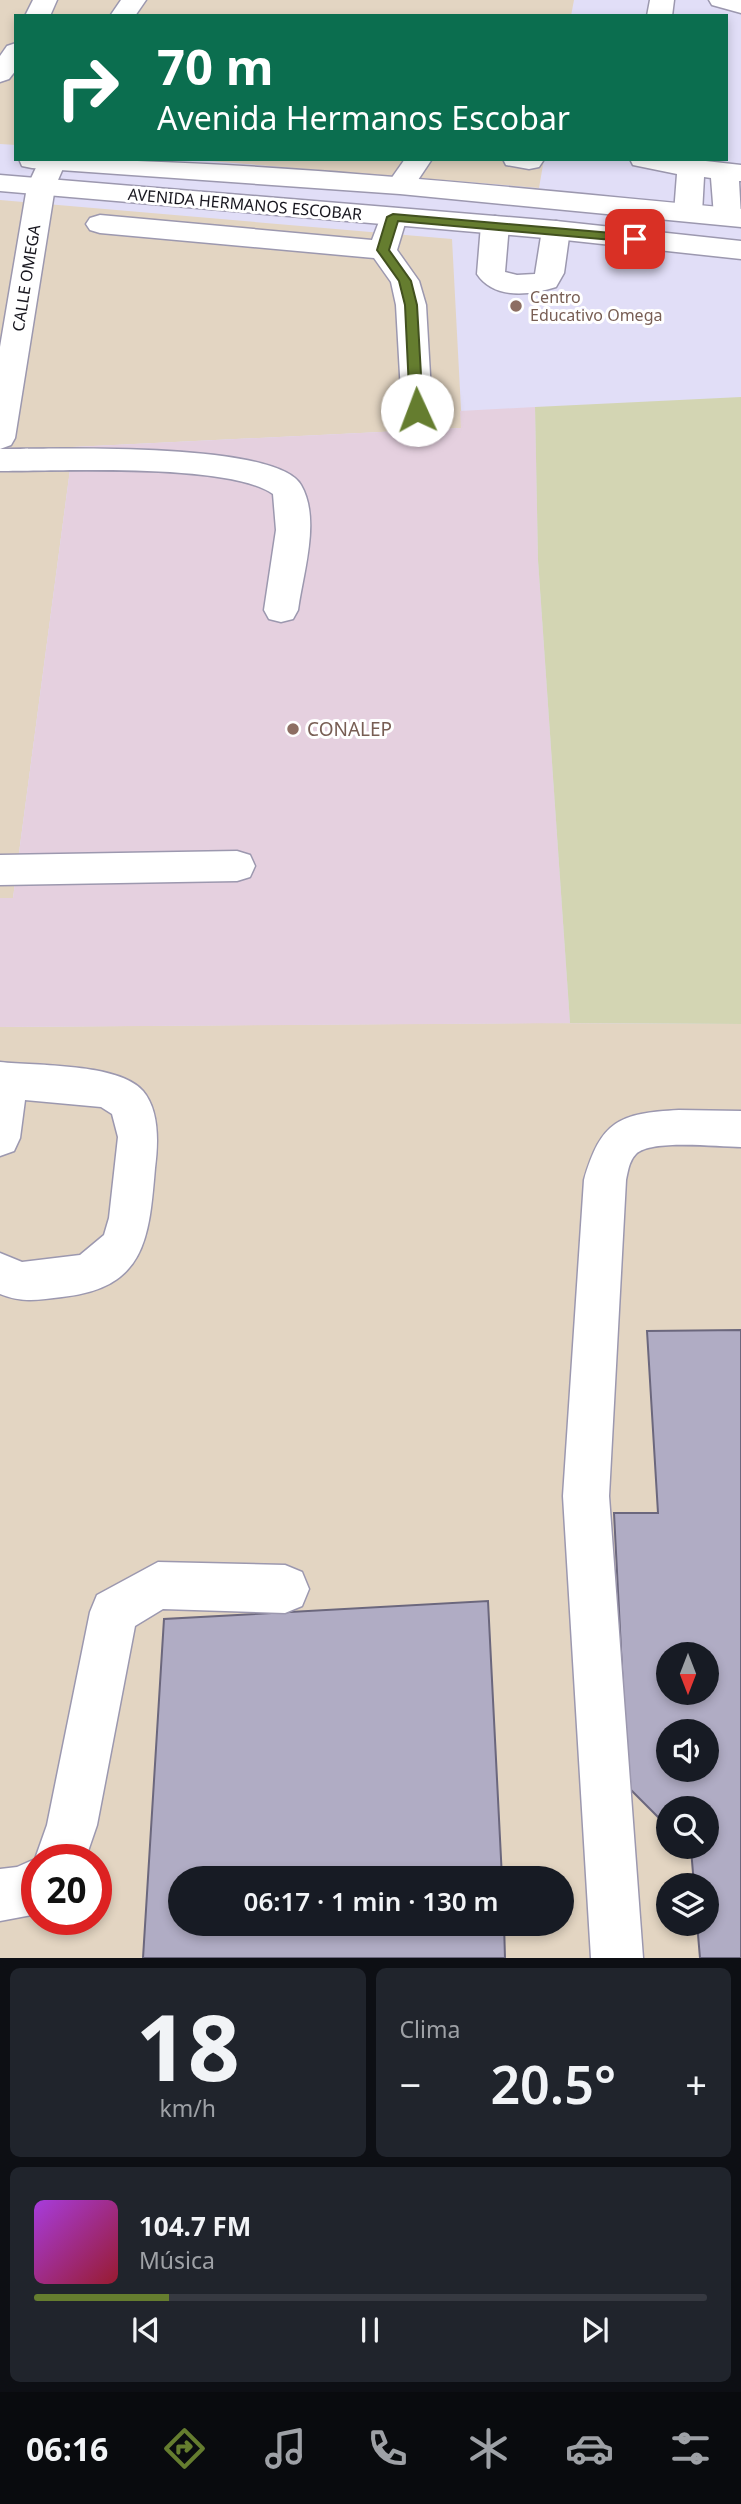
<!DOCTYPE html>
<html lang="es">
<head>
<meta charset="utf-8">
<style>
	body { margin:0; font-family:"Noto Sans",sans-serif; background:#20242c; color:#f1f3f6; height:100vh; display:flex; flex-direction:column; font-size:26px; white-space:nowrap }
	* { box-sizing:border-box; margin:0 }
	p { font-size:23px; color:#9ea1a6 }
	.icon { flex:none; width:38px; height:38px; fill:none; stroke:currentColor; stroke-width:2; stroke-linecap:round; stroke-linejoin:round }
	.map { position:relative; height:1958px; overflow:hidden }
	.panel { display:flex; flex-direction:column; gap:10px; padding:10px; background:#0d0f14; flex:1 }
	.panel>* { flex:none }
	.banner { position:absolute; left:14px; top:14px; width:714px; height:147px; border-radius:0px; box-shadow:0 4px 10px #0003; background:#0b6e4f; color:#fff; overflow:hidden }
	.needle { width:46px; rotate:180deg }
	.fabs { position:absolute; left:656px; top:1642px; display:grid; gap:14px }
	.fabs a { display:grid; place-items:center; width:63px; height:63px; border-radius:50%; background:#171b24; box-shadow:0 4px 10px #0003; font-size:35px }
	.speed { position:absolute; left:21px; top:1844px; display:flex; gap:14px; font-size:35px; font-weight:700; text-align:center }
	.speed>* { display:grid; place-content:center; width:91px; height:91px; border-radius:50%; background:#171b24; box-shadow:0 4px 10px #0003; line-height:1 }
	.speed .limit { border:10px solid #d22; background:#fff; color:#111 }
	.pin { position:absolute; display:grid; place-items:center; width:60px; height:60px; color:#fff; margin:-30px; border-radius:14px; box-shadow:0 4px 10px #0006 }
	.me { position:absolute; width:77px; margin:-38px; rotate:358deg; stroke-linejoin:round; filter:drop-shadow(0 0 5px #0008) }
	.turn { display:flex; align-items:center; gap:24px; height:147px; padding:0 28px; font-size:32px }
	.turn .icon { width:91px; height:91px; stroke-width:2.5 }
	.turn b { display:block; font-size:49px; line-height:60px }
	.big { font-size:52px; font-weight:600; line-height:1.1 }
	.panel .tile { flex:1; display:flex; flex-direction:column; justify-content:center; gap:10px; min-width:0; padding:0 24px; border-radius:10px; background:#20242c }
	.panel .dial { align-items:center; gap:0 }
	.dial b { font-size:91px; line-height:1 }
	.song { display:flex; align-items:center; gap:21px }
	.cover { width:84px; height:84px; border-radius:10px; background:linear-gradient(135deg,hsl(280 70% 55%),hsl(350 70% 35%)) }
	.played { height:7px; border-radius:4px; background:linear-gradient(90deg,#657d2f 20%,#363941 20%) }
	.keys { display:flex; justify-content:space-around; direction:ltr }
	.heat { display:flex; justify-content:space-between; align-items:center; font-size:38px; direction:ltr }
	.panel .tiles { flex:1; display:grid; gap:10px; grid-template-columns:1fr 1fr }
	.tile:last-child { grid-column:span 2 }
	.trip { position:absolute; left:168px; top:1866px; width:406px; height:70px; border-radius:35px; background:#171b24; box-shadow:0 4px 10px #0003; font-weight:600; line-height:70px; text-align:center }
	.menu { display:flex; height:112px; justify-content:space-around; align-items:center; background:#090b0e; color:#9ea1a6 }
	.menu .icon { width:49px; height:49px }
	.menu .current { color:#657d2f }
	.menu b { font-size:32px; color:#f1f3f6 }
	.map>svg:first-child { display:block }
	.industrial { fill:#e3d5c2; fill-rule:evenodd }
	.education { fill:#e5d0df }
	.green { fill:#d3d5b3 }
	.building { fill:#b0acc4; stroke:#6b677d; stroke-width:2; fill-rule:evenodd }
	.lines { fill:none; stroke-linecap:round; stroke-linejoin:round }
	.minor-casing { stroke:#9c98af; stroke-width:3 }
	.major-casing { stroke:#9c98af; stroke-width:3 }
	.minor { fill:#fff; fill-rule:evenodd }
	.major { fill:#fff; fill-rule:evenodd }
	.route { fill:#657d2f; stroke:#42511f; stroke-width:2 }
	.education-dot { fill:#8d6e63; stroke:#fff; stroke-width:2.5 }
	.labels { text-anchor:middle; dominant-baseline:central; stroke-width:6; stroke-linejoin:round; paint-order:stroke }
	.far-street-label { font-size:16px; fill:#18171f; stroke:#fff }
	.far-education-label { font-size:16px; fill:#785e54; stroke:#fff; text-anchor:start }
	.education-label { font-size:19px; fill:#785e54; stroke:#fff; text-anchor:start }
</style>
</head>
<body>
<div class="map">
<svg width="741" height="1958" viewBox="0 0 741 1958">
	<rect width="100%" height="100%" fill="#e1def7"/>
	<g class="industrial">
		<path d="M0,0H574L571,16H16V145L0,144Z"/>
		<path d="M185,159H544L539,188Z"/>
		<path d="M0,200L452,239L462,428L73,447L13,898H0Z"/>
		<path d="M535,1023L741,1024V1958H0V1027ZM668,1654H707V1692H668ZM668,1731H707V1769H668ZM668,1808H707V1846H668ZM37,1860H96V1920H37ZM180,1878H562V1923H180ZM668,1885H707V1923H668Z"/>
	</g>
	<path class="education" d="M535,407L538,560L570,1023L0,1027V898H13L73,447L461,428L460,411Z"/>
	<path class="green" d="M741,397V1024L570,1023L538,560L535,407Z"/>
	<g class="building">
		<path d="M741,1330V1958H700L697,1923H707V1885H694L691,1849L688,1846H707V1808H668V1827L628,1787L614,1513H658L647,1331ZM668,1654H707V1692H668ZM668,1731H707V1769H668Z"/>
		<path d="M488,1601L502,1878H180V1923H504L505,1958H143L164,1619Z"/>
	</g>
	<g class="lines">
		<g class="minor-casing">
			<g id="minor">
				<path d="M33,0H57L50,16H25Z"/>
				<path d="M121,0H146L135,16H110Z"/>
				<path d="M650,0H674L672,16H647Z"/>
				<path d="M709,0H741V13L712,5Z"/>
				<path d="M16,43V70L9,79L0,82V56L7,46Z"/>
				<path d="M40,159H67L55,187L15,438L11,445L0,449V347L27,187Z"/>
				<path d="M405,159H432L410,192H390L386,186Z"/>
				<path d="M503,159H541L543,161L539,167L529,169L506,165Z"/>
				<path d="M630,159H688L741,165V181H739L741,217L738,222L728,225L718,222L714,216L711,178L704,177L702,213L698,219L688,221L678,219L674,213L677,174L633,165Z"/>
				<path d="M393,208L403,211L407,217L397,250L419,281L426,305L432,410L428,417L417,420L406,417L402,410L396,305L391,282L374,258L100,233L90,230L86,224L90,218L100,215L372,240L383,211Z"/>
				<path d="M495,216L505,219L509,225L505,272L517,275L535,274L542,230L546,224L556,221L566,224L570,230L564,273L556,287C531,295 494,300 477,274L481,225L485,219Z"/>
				<path d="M0,449C51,449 276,441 301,485C321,519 303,573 298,610L293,619L281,622L269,619L264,610L276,530L273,494C229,463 60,471 0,471Z"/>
				<path d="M237,851L250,855L255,866L250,877L237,881L0,885V855Z"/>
				<path d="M0,1062C36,1066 119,1063 143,1091C160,1111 158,1145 155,1168C149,1240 145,1288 62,1297C39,1300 22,1303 0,1294V1253L22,1262L80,1255L104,1235L109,1218L118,1137L112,1114L101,1107L25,1100L20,1138L14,1151L0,1156Z"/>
				<path d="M679,1110L741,1111V1147C718,1147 652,1139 636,1154C629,1161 628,1171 626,1180L609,1496L643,1958H591L563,1496L584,1180C601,1121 619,1113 679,1110Z"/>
				<path d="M158,1562L285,1565L302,1572L309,1589L302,1606L285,1613L163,1609L135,1626L97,1825L85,1860H37V1914L0,1921V1869L17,1867L35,1859L47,1825L90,1612L97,1595Z"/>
			</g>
		</g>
		<g class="major-casing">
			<g id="major">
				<path d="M19,159C260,159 501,187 741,209V227L400,194L32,168L22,166Z"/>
				<path d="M0,175L556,221L741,241V259L556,239L0,191Z"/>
			</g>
		</g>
		<use href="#minor" class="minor"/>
		<use href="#major" class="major"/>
	</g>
	<path class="route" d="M393,214L635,235L641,239L635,242L398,221L389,250L411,281L417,305L423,410L417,415L410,410L405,305L399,281L377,250L387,217Z"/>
	<g class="education-dot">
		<circle cx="516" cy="306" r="7"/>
		<circle cx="293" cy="729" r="7"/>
	</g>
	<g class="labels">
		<g class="far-street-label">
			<text transform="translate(245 204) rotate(5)">AVENIDA HERMANOS ESCOBAR</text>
			<text transform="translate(26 278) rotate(-81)">CALLE OMEGA</text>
		</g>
		<g class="far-education-label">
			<text x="530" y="297">Centro<tspan x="530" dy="18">Educativo Omega</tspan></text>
		</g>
		<g class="education-label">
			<text x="307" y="729">CONALEP</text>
		</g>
	</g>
</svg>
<div class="fabs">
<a><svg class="needle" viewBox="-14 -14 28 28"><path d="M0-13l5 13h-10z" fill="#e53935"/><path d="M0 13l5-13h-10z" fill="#9ea1a6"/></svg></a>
<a><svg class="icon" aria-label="sound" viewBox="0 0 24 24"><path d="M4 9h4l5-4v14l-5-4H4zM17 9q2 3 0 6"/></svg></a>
<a><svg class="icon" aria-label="search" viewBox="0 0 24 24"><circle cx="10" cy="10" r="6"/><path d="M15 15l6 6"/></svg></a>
<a><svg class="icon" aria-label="layers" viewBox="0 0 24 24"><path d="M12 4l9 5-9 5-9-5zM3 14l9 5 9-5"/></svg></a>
</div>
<div class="speed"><div class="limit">20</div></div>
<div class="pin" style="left:635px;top:239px;background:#d93025"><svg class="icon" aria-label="arrive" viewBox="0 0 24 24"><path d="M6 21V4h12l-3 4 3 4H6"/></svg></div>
<svg class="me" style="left:417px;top:410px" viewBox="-20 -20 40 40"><circle r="19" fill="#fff"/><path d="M0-13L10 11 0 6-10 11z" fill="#657d2f"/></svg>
<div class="trip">06:17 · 1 min · 130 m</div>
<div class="banner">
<div class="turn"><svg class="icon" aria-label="right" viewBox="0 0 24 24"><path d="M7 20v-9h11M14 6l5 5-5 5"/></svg><div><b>70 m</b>Avenida Hermanos Escobar</div></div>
</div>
</div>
<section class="panel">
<div class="tiles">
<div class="tile dial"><b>18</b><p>km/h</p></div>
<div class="tile"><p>Clima</p>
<div class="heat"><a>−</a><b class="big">20.5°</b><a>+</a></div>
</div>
<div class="tile">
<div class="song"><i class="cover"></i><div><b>104.7 FM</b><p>Música</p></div></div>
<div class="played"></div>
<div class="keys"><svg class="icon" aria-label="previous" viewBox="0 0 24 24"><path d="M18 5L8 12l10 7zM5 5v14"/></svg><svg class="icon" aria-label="pause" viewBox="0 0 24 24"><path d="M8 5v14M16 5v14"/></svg><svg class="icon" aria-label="next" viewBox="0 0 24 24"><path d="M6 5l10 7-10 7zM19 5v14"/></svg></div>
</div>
</div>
</section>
<nav class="menu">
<b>06:16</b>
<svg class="icon current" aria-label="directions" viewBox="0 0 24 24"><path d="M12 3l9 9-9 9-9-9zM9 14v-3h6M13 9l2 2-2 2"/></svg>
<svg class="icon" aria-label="music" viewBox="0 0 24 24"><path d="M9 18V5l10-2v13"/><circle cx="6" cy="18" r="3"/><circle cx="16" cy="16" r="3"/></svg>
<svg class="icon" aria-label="phone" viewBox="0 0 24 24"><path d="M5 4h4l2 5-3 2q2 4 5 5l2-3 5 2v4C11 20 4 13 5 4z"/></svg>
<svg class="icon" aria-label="climate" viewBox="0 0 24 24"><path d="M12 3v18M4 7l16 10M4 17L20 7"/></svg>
<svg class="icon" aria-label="car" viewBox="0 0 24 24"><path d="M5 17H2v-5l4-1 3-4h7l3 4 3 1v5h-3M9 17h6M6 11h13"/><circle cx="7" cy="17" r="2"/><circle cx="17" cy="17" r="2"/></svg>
<svg class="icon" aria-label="filters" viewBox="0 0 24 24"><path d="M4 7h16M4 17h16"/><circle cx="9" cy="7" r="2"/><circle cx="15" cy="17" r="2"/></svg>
</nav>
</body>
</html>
